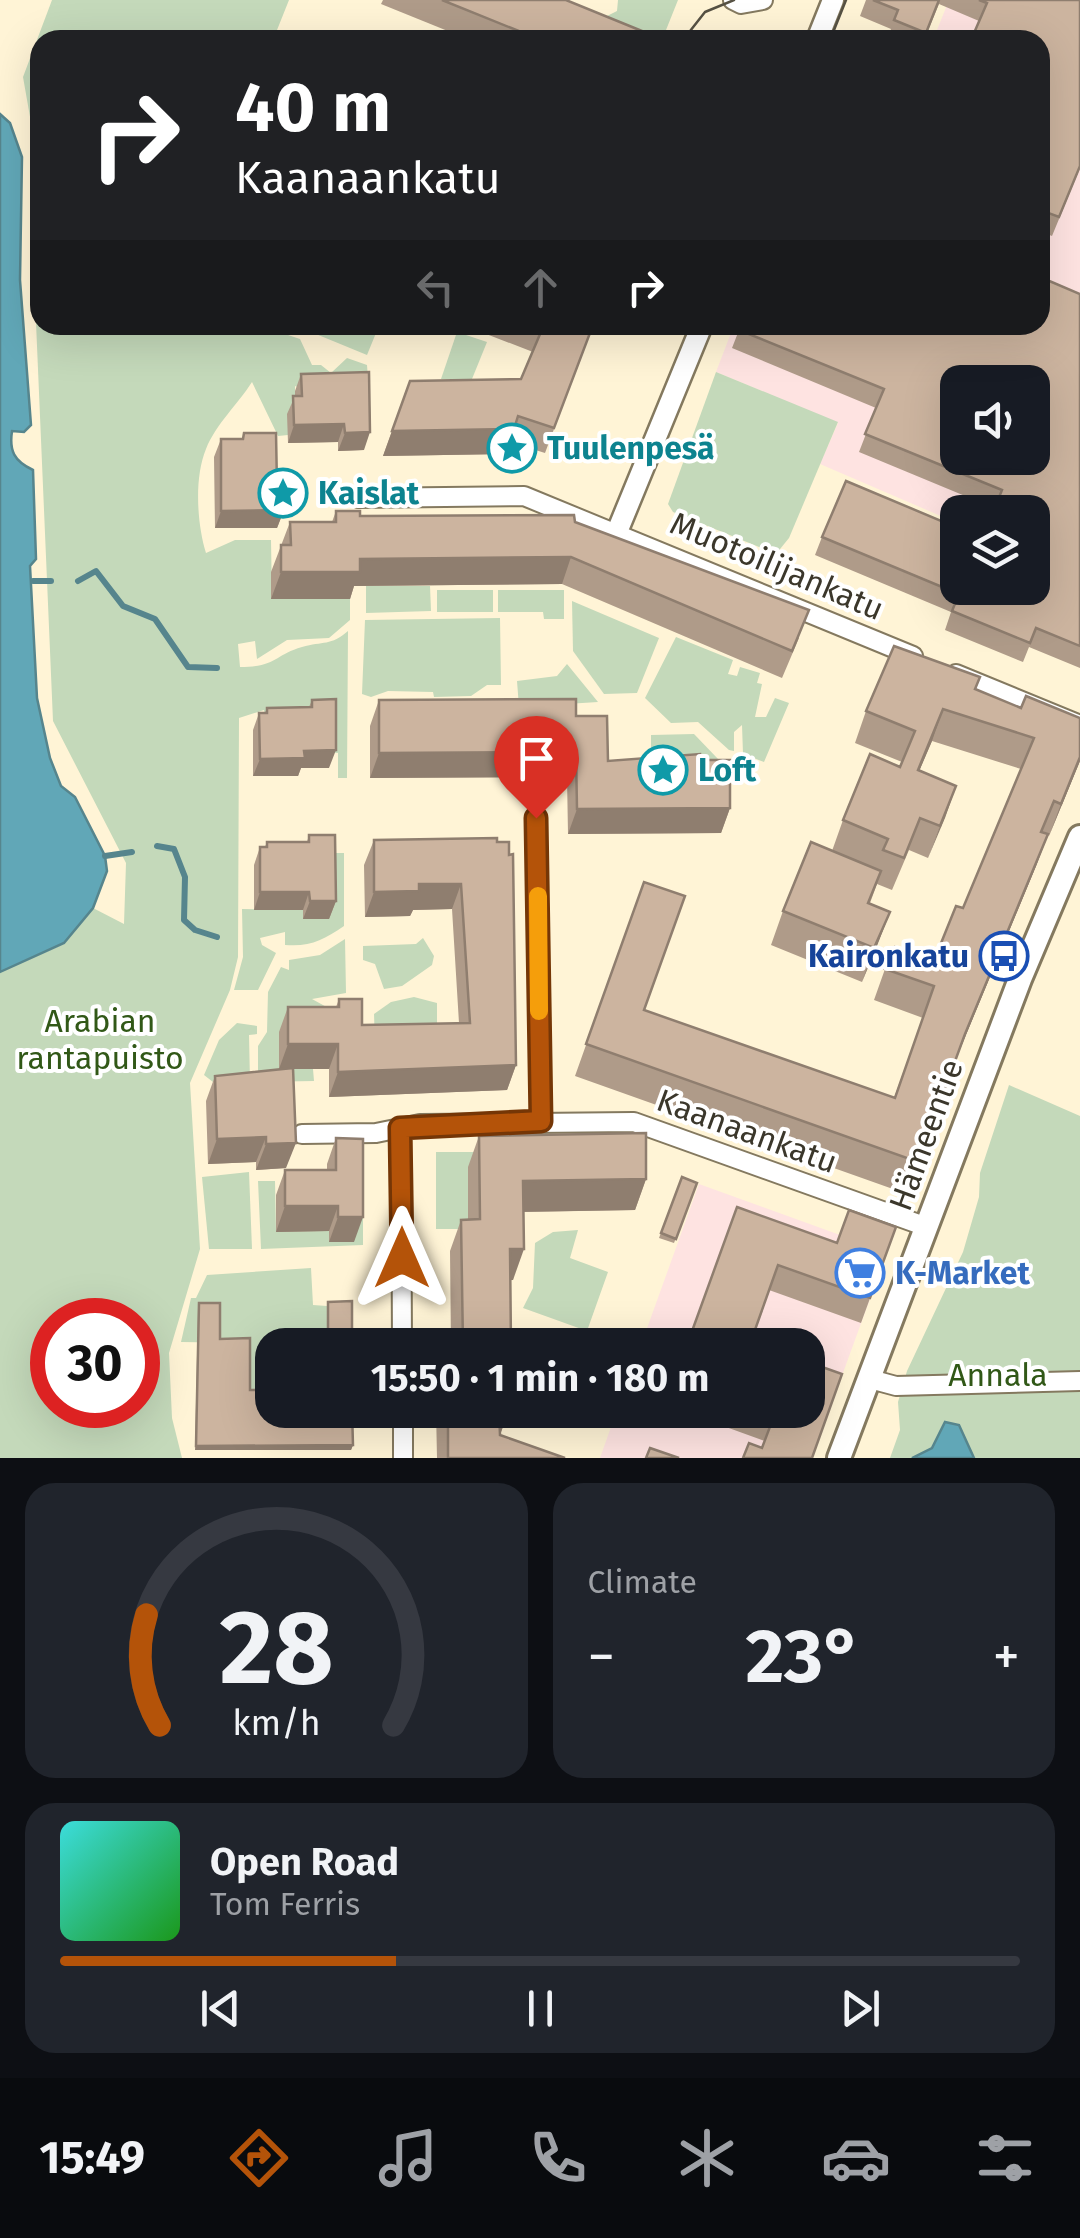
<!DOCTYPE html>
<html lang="en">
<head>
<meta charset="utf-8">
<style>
	body { margin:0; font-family:"Fira Sans",sans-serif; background:#20242c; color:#f1f3f6; height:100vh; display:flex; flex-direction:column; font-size:38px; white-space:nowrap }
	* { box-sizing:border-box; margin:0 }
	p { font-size:32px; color:#9ea1a6 }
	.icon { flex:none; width:55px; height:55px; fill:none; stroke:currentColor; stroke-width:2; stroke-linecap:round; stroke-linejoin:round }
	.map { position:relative; height:1458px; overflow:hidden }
	.details { display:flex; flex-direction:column; gap:25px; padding:25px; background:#0d0f14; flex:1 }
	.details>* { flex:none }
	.hud { position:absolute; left:30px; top:30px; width:1020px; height:305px; border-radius:30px; box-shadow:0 10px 40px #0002; background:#202124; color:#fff; overflow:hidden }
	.tools { position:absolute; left:940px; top:365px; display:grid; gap:20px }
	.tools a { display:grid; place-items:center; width:110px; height:110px; border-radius:20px; background:#171b24; box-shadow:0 10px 40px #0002; font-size:50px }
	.speed { position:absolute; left:30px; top:1298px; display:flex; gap:20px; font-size:50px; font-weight:700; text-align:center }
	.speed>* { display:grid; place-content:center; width:130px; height:130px; border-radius:50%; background:#171b24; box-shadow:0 10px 40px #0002; line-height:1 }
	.speed .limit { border:15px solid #d22; background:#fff; color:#111 }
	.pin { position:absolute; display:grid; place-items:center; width:85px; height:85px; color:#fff; margin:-102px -42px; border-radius:50% 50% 50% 0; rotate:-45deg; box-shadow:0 0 10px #0007 }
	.pin .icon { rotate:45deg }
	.me { position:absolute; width:110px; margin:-55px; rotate:0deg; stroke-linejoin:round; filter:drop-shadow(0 0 8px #0008) }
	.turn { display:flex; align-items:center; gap:35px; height:210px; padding:0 40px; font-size:45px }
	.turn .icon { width:130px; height:130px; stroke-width:2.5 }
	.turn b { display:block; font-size:70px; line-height:85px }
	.lanes { display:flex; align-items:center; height:95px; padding:0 40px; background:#0003; justify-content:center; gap:50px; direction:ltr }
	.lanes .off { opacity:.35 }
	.big { font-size:75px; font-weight:700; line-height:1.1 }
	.details .tile { flex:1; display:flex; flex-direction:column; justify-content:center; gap:15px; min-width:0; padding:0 35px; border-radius:30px; background:#20242c }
	.details .dial { align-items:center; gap:0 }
	.dial svg { height:260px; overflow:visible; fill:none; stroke:#363941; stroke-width:7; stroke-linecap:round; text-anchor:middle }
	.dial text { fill:#f1f3f6; stroke:none }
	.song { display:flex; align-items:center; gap:30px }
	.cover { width:120px; height:120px; border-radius:15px; background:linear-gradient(135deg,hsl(180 70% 55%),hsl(120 70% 35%)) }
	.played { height:10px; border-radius:5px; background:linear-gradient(90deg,#b45309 35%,#363941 35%) }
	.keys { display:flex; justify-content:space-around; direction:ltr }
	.heat { display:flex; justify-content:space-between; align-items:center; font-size:55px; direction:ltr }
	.details .tiles { flex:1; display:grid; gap:25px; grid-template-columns:1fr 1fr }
	.tile:last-child { grid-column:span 2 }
	.trip { position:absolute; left:255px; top:1328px; width:570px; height:100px; border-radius:30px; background:#171b24; box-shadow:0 10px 40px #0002; font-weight:700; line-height:100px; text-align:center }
	.menu { display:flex; height:160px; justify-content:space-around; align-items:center; background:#090b0e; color:#9ea1a6 }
	.menu .icon { width:70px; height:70px }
	.menu .active { color:#b45309 }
	.menu b { font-size:45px; color:#f1f3f6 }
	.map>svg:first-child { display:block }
	.commercial { fill:#fee3e1; fill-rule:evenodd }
	.green { fill:#c4d9ba; fill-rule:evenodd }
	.water { fill:#61a7b7; stroke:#56858d; stroke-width:2.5 }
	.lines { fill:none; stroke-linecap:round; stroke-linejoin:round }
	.stream { stroke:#56858d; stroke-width:6 }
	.minor-casing { stroke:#84795f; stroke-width:22 }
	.tertiary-casing { stroke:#84795f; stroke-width:25 }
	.secondary-casing { stroke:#84795f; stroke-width:28 }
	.minor { stroke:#fff; stroke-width:18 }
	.tertiary { stroke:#fff; stroke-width:20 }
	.secondary { stroke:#fff; stroke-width:22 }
	.tram { stroke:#565143; stroke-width:2.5 }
	.wall { fill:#af9b89 }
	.shaded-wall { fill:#8f7e6f }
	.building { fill:#ccb49f; stroke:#8f7e6f; stroke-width:2.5; fill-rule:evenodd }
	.route-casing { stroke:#753606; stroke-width:25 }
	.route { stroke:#b45309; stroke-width:18 }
	.slow { stroke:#f59e0b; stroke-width:18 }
	.labels { text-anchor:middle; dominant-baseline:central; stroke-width:8; stroke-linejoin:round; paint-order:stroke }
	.culture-label { font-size:32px; font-weight:bold; fill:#0d838f; stroke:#fff; text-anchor:start }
	.street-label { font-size:32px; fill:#3b372b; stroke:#fff }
	.transit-label { font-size:32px; font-weight:bold; fill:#164399; stroke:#fff; text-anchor:end }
	.park-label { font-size:32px; fill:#315817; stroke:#fff }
	.shop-label { font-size:32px; font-weight:bold; fill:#366cbe; stroke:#fff; text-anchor:start }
</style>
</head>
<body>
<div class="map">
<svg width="1080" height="1458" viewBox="0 0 1080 1458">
	<rect width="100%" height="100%" fill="#fff4d6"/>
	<g class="commercial">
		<path d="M949,0H1080V543L1032,512H958L957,523L820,464L838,423L716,372L734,325H1040V40H933ZM958,382H1032V458H958Z"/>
		<path d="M699,1184L887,1252L812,1458H600L617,1410H808V1345H641Z"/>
	</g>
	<g class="green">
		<path d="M52,0H289L273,40H40V325H276V331L300,339L312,365H321L331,373L347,358L367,365L371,418L295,386V414L288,435L278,436L252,382C238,404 216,424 206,449C194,478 197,524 206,553L235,540H271L272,599H350V620L329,638L287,640L257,659L255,641L238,644L240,667C277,667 274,655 302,647C323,641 331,646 348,631L347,778H338V753L329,752L265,717L264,710L239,718L238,957L230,990L190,1083L200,1249L169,1353L172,1418L182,1458H0V972L64,944L93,908L124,924L126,863L53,721L35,299L36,151L23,77ZM52,1320H138V1405H52Z"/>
		<path d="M618,0H678L662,40L605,17L617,11Z"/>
		<path d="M294,325H367L376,333L367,355Z"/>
		<path d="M457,332L487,342L472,379H441Z"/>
		<path d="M716,372L838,422L789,538L776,554L673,512L668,504Z"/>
		<path d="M366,586H430L431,611L366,613Z"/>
		<rect x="437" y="590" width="56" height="22"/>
		<path d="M498,590H564V619H544L543,612H498Z"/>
		<path d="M572,601L659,638L637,693L604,694L573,651Z"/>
		<path d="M500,618L501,685H487L471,696L434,697L433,692L388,691L371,697L362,694L365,620Z"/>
		<path d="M676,637L733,660L728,674L737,676L740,667L760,673L757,683L762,684L755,717H766L775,698L789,703L764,762L743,754L742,725L734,732V751L729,750L698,722L671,723L645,698Z"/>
		<path d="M567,664L598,702L519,707L517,681L557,676Z"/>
		<path d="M694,734L719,760L651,763V735Z"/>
		<path d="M329,853H344V926C323,940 311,947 285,945V932L260,938L262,945L276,953L258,990H234L243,957L242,909L303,910V919Z"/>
		<path d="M423,938L434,956L432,965L402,986L384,989L375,964L363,960V946L416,944Z"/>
		<path d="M345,939L346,993L312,999L332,1010L279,1069H313L314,1081L258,1082V1046L267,1032L268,992L281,967L289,970V960L320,955Z"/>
		<path d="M414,997L437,1003V1034L375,1044L374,1014L391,1002Z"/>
		<path d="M237,1023L257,1026V1034L249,1035L250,1082H213L204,1075L219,1040Z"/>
		<path d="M1009,1085L1080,1116V1458H890L900,1430L898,1402L907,1371L963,1252L979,1197L980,1173Z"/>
		<path d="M436,1152H522L469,1229H436Z"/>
		<path d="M249,1172L252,1249H209L202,1177Z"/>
		<path d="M354,1175H363V1245L261,1249L258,1181H275L276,1231H329L330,1242H353Z"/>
		<path d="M578,1230L570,1258L608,1272L587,1331L523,1308L533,1288L535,1243L553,1232Z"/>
		<path d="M311,1268L313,1305L327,1306L350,1343L272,1345V1394H249L248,1343L181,1342L191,1298H196L207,1275Z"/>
	</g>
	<g class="water">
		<path d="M0,114L10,123L22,157L20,280L31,425L24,432L12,431C9,451 14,461 33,470L36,559L30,566L37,698L50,758L61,786L75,797L105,856L107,871L93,908L64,943L0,972Z"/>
		<path d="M945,1422L959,1425L974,1458H912L932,1448Z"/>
	</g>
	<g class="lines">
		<g class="stream">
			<path d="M33,581H51"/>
			<path d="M78,581L96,571L123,606L155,619L188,667L217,668"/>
			<path d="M157,846L174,849L185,877L184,920L195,930L217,937"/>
			<path d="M105,856L132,852"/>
		</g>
		<g class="minor-casing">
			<g id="minor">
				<path d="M733,0L741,4L763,0"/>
				<path d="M358,498L524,496L913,656"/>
				<path d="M956,674L1080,725"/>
				<path d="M536,818L541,1121"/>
				<path d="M401,1128L402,1345"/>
				<path d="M302,1134L376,1133L420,1124L634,1122L927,1227"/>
				<path d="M870,1379L896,1386L1080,1381"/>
				<path d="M403,1410V1458"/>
			</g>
		</g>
		<g class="tertiary-casing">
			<g id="tertiary">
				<path d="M817,40L833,0"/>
				<path d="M617,532L702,325"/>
			</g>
		</g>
		<g class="secondary-casing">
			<path id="secondary" d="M839,1458L1020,979L1080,837"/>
		</g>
		<use href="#minor" class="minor"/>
		<use href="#tertiary" class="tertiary"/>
		<use href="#secondary" class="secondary"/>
		<g class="tram">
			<path d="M683,40L705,12L734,0"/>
			<path d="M830,40L846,0"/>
		</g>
	</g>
	<g class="wall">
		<path d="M383,0H566L664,40H470L381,4Z"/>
		<path d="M866,0H1080V168L1052,236L1040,231V40L979,21L939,4L924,40H891L887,38L891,29L860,16Z"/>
		<path d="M1080,294V668L1029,647L1023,662L945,630L951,612L815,555L822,537L1032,588L994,508L859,452L876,408L732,348L741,325Z"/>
		<path d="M463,325H593L545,453L510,442L505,454L383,456L410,381L521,379L533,352Z"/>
		<path d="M301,374L364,450L338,451V442L288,443L287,414L295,396V391Z"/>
		<path d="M244,433L277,486L284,510L277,528H215L214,457L221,439H242Z"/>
		<path d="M336,511L360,516L575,522L799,638L782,678L562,584L354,586L350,599H271V572L290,522H332Z"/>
		<path d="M975,690L1080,761L1049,836L1048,835L1036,866L953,1066L907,1194L575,1076L644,882V1010L894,1098L923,1018L874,1000L885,969L933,963L963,908L1021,769L932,741L919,771L956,786L928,858L909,850L892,890L877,884L870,903L890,912L862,982L771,945L783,911L832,851L843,820L900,767L902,762L855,743L866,711Z"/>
		<path d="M312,700L329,768H301L298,776H253V730L259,713H265L267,708L309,707Z"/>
		<path d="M379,700L576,716L608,761L700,760L730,808L721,833L568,834L567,777L370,778V726Z"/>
		<path d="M309,835L336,901L329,919H303V910H254V865L260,847H265L267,842H307Z"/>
		<path d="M497,838L516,1065L507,1090L329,1097V1069H293L286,1168L256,1170V1162L208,1164L206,1101L215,1076L279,1069V1032L288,1007H336L339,999L362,1025L459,1023L452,909L413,910L410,916L365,917L364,865L374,840Z"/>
		<path d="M479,1136L646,1179L635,1210L523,1212L513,1280H510L511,1345H451L450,1251L461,1220H468V1167Z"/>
		<path d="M336,1138L354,1242H329V1231L276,1232V1195L285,1170H327V1164Z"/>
		<path d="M682,1177L697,1183L674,1243L659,1238Z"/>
		<path d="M737,1207L837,1243L896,1227L861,1323L769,1290L687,1345Z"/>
		<path d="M328,1302L352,1345H299L300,1338H327V1306Z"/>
		<path d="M199,1303L250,1390L353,1445L351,1450H195L198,1308Z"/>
		<path d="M436,1410H509L500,1435L565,1458H437Z"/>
		<path d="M679,1410H808L762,1448L765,1441Z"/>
	</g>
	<g class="shaded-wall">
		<path d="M344,424L338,442L288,443L294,425Z"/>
		<path d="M514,429L505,454L383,456L392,431Z"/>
		<path d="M370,432L364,450L338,451L345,433Z"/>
		<path d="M284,510L277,528H215L221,511Z"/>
		<path d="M571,557L562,584L354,586L350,599H271L281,572L360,559Z"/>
		<path d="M943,709L932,741L906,802L918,770Z"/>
		<path d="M336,750L329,768H301L298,776H253L260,759L304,751Z"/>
		<path d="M576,752L567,777L370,778L379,753Z"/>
		<path d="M1080,757V761L1049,836L1061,804Z"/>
		<path d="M956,786L945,818L928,858L940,826Z"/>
		<path d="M730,808L721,833L568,834L577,809Z"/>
		<path d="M1048,834L1036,866L953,1066L965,1034Z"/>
		<path d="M419,884H461L452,909L413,910L410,916L365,917L374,892Z"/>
		<path d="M260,892H309L303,910H254Z"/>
		<path d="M310,901H336L329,919H303Z"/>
		<path d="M890,912L877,946L862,982L874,948Z"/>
		<path d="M288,1044H338L329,1069H279Z"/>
		<path d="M516,1065L507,1090L329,1097L338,1072Z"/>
		<path d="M266,1137L256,1162L208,1164L217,1139Z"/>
		<path d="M296,1143L286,1168L256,1170L266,1144Z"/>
		<path d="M646,1179L635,1210L512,1212L523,1181Z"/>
		<path d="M285,1206H338L329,1231L276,1232Z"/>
		<path d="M338,1217H363L354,1242H329Z"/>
		<path d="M510,1249H524L513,1280L499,1281Z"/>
		<path d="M496,1410H509L501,1432L488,1433Z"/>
		<path d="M353,1445L351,1450H195L196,1446Z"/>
	</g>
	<g class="building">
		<path d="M442,0H566L664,40H541Z"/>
		<path d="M873,0H939L926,33L894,20L898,10Z"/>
		<path d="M979,0H1080V166L1059,217L1040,210V40H971L987,3Z"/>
		<path d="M1040,277L1080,294V646L1036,628L1030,643L952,611L959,594L822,537L846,481L958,528V588H1032V512H993L1002,490L865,434L884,389L739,330L741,325H1040ZM958,382H1032V458H958Z"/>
		<path d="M536,325H593L554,428L518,416L514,429L392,431L410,381L521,379L543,327Z"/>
		<path d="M369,372L370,432L345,433L344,424L294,425L293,396H302L301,374Z"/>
		<path d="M244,433H276L277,486H283L284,510L221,511V439H243Z"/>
		<path d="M336,511H360V516L574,515L575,522L809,610L792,651L571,557L360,559V572H281V545H291L290,522H336Z"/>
		<path d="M894,646L980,677L975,689L1021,708L1026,696L1080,718V757L1061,804L1054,801L1041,832L1048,834L965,1034L918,1162L586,1044L644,882L685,896L644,1010L895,1098L934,986L885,969L895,947L933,963L956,906L963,908L1034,738L943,709L918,770L956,786L940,826L920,818L904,858L883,850L888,839L843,820L870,754L900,767L915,731L866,711Z"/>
		<path d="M336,699V750L304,751L305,758L260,759L259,713H267V708L312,707V700Z"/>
		<path d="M576,699V716H607L608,761L700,754V760H730V808L577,809L576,752L379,753V700Z"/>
		<path d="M309,835H335L336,901H310L309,892H260V847H267V842H309Z"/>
		<path d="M497,838V842H509V855L513,854L516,1065L338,1072V1044H288V1007H339V999H362V1025L470,1023L461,884H419V891L374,892V840Z"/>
		<path d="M811,842L881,871L868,903L890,912L874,948L783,911Z"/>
		<path d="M293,1068L296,1143L266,1144V1137L217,1139L215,1076Z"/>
		<path d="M646,1133V1179L523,1181L524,1249H510L511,1345H463L461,1220L480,1219L479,1136Z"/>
		<path d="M336,1138L363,1139V1217H338V1206H285V1170H336Z"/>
		<path d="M682,1177L697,1183L676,1239L661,1233Z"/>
		<path d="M737,1207L837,1243L849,1210L896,1227L870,1298L778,1265L751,1341L762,1345H687Z"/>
		<path d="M352,1301V1345H300V1338H328V1302Z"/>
		<path d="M199,1303H220V1339L250,1338V1390H272V1410H352L353,1445L196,1446Z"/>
		<path d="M808,1362L842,1374L812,1458H743L749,1443L762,1448L774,1416L757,1410H808Z"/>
		<path d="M448,1410H499L500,1435L565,1458H448Z"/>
		<path d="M650,1448L679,1458H646Z"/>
	</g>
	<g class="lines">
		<g class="route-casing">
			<path id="route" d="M402,1258L400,1128L541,1121L536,818"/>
		</g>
		<use href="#route" class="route"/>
		<path class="slow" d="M538,896L539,1011"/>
	</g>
	<defs>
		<g id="sight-ring" transform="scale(2.5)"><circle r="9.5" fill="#fff" stroke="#0f9aa8" stroke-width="1.5"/><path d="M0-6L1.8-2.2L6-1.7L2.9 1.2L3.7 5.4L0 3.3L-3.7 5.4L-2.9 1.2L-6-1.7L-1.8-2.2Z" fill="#0f9aa8"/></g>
		<g id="bus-ring" transform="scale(2.5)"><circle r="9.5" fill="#fff" stroke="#1a4fb4" stroke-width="1.5"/><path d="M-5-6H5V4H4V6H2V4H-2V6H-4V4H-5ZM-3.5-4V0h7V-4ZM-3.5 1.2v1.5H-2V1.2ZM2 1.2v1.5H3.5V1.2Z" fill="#1a4fb4"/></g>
		<g id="supermarket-ring" transform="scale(2.5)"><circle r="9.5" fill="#fff" stroke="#3f7fe0" stroke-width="1.5"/><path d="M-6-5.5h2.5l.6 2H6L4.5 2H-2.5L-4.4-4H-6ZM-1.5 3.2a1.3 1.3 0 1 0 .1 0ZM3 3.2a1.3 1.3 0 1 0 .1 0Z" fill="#3f7fe0"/></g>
	</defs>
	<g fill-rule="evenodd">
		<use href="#sight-ring" x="512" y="448"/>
		<use href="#sight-ring" x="283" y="493"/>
		<use href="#sight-ring" x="663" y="770"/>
		<use href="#bus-ring" x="1004" y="956"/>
		<use href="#supermarket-ring" x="860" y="1273"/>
	</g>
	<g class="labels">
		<g class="culture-label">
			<text x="547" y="448">Tuulenpesä</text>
			<text x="318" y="493">Kaislat</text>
			<text x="698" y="770">Loft</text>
		</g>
		<g class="street-label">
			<text transform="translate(777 566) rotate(23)">Muotoilijankatu</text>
			<text transform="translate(747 1131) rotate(20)">Kaanaankatu</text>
			<text transform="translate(926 1135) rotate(-70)">Hämeentie</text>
		</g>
		<g class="transit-label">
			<text x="969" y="956">Kaironkatu</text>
		</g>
		<g class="park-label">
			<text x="100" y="1021">Arabian<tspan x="100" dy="37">rantapuisto</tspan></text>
			<text x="998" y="1375">Annala</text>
		</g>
		<g class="shop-label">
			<text x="895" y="1273">K-Market</text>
		</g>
	</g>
</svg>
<div class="tools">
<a><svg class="icon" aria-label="sound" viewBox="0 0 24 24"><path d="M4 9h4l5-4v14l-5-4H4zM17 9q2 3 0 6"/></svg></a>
<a><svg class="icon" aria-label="layers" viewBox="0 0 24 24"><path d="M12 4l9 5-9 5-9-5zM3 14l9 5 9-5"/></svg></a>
</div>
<div class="speed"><div class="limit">30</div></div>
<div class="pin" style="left:536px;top:818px;background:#d93025"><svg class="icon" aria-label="arrive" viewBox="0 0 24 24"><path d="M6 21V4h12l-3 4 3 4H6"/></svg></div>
<svg class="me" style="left:402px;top:1258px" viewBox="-20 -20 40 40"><path d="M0-17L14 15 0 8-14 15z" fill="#b45309" stroke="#fff" stroke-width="4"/></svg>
<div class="trip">15:50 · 1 min · 180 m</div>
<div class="hud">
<div class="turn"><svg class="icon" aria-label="right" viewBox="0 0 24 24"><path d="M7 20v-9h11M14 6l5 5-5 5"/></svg><div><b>40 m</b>Kaanaankatu</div></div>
<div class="lanes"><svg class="icon off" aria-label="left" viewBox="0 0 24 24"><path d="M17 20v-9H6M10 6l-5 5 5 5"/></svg><svg class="icon off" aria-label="ahead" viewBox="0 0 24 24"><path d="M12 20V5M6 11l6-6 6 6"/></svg><svg class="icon" aria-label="right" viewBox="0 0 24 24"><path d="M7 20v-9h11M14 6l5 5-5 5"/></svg></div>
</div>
</div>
<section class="details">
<div class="tiles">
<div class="tile dial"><svg viewBox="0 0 100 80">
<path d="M14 69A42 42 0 1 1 86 69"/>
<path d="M14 69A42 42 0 0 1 10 35" stroke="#b45309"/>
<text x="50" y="56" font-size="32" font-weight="700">28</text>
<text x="50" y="72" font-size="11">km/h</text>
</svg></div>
<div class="tile"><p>Climate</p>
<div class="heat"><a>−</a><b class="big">23°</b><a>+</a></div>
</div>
<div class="tile">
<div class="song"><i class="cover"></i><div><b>Open Road</b><p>Tom Ferris</p></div></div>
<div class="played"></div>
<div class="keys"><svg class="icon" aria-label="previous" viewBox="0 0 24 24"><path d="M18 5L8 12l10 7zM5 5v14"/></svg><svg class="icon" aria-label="pause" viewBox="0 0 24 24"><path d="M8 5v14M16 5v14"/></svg><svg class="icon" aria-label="next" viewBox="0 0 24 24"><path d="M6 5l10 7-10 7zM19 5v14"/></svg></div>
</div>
</div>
</section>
<nav class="menu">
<b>15:49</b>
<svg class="icon active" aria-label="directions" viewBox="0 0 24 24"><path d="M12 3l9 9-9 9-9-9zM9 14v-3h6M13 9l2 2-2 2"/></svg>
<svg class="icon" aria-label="music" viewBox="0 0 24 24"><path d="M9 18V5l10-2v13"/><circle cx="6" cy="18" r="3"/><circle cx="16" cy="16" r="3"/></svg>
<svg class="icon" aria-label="phone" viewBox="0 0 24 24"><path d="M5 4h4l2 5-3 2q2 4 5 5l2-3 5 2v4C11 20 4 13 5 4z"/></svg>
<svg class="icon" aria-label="climate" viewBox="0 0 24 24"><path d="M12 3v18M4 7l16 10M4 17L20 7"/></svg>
<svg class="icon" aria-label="car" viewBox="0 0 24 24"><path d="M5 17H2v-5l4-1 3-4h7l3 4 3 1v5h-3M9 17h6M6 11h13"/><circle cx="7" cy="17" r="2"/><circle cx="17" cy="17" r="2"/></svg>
<svg class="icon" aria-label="filters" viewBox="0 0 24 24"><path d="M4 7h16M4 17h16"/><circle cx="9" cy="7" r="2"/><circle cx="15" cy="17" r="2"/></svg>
</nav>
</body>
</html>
